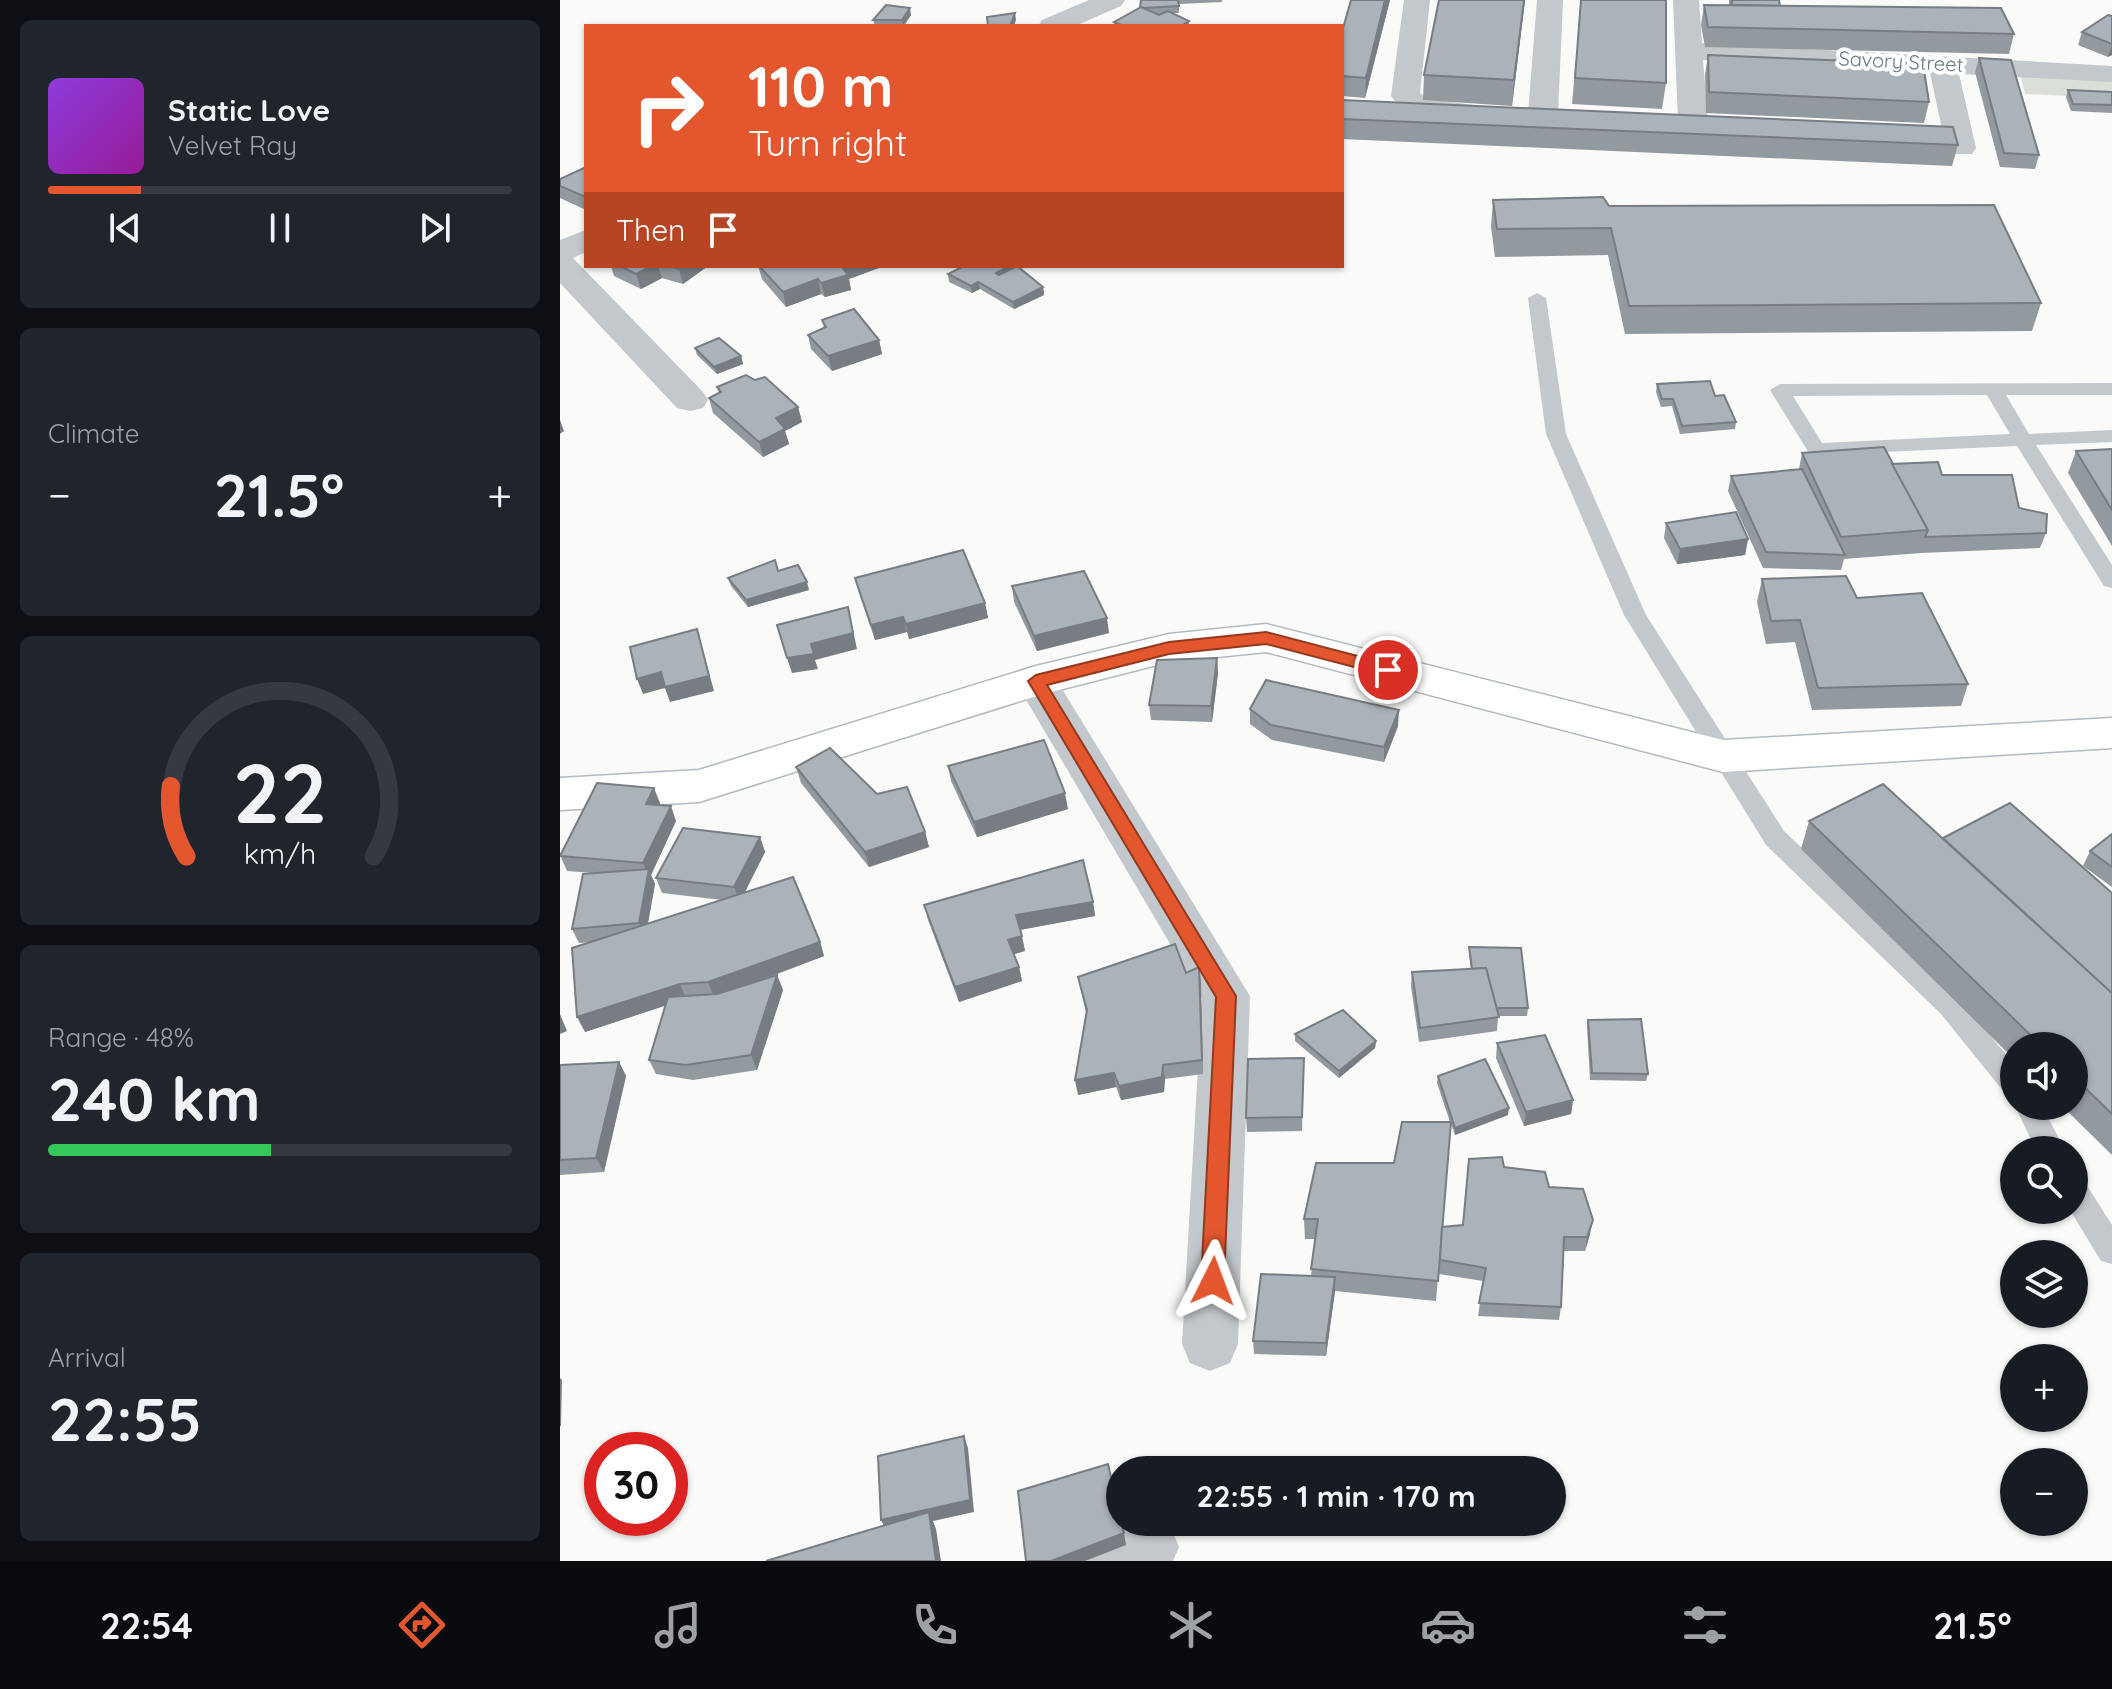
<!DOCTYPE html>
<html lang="en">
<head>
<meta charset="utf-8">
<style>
	body { margin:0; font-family:Quicksand,sans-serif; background:#20242c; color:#f1f3f6; height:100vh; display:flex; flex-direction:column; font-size:30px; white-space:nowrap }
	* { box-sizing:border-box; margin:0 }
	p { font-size:26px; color:#9ea1a6 }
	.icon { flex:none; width:44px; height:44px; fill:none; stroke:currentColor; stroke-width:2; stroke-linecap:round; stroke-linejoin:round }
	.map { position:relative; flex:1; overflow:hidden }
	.drawer { display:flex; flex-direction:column; gap:20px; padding:20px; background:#0d0f14; width:560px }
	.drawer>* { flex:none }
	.hud { position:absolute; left:24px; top:24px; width:760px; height:244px; border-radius:0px; box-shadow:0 2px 6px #0004; background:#e4572e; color:#fff; overflow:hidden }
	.fabs { position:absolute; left:1440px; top:1032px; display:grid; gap:16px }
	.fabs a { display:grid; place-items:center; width:88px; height:88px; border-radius:50%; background:#171b24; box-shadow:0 2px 6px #0004; font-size:40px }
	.speed { position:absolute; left:24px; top:1432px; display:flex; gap:16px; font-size:40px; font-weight:700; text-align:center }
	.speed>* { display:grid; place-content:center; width:104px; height:104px; border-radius:50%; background:#171b24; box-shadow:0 2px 6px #0004; line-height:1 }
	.speed .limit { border:12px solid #d22; background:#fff; color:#111 }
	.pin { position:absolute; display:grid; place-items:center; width:68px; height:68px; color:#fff; margin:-34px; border:4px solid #fff; border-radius:50%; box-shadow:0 2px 8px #0007 }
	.me { position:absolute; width:88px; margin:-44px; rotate:3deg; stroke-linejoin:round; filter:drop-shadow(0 0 6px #0008) }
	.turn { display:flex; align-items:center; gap:28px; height:168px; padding:0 32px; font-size:36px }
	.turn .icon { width:104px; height:104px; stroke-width:2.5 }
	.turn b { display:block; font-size:56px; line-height:68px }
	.then { display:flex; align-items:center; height:76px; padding:0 32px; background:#0003; gap:16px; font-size:30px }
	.big { font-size:60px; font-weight:700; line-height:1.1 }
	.drawer .tile { flex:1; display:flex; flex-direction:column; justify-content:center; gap:12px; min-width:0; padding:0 28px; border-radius:12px; background:#20242c }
	.drawer .dial { align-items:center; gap:0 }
	.dial svg { height:208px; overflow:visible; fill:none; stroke:#363941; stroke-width:7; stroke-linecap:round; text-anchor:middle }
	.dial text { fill:#f1f3f6; stroke:none }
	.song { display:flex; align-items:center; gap:24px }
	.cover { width:96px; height:96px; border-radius:12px; background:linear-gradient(135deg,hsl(270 70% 55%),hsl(300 70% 35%)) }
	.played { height:8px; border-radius:4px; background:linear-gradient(90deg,#e4572e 20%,#363941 20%) }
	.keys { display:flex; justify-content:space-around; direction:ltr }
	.heat { display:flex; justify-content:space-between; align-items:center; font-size:44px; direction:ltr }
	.charge { height:12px; border-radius:6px; background:linear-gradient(90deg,#34c759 48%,#363941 0) }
	.trip { position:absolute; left:546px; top:1456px; width:460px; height:80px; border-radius:40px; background:#171b24; box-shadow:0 2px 6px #0004; font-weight:700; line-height:80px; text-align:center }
	.tab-bar { display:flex; height:128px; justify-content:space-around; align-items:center; background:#090b0e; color:#9ea1a6 }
	.tab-bar .icon { width:56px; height:56px }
	.tab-bar .on { color:#e4572e }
	.tab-bar b { font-size:36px; color:#f1f3f6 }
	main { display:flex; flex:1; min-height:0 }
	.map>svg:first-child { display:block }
	.green { fill:#dadfd7 }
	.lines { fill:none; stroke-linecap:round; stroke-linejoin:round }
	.secondary-casing { stroke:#b3babf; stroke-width:3 }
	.lane { fill:#c3c8cc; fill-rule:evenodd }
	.street { fill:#c3c8cc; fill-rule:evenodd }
	.secondary { fill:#fff; fill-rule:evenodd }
	.wall { fill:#929a9f }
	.shaded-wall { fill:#777d82 }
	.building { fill:#aab3b9; stroke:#777d82; stroke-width:2 }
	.route { fill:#e4572e; stroke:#94391e; stroke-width:2 }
	.labels { text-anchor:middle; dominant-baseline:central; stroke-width:8; stroke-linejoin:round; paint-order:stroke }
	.far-street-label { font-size:20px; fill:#657683; stroke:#fff }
</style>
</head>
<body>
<main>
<section class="drawer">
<div class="tile">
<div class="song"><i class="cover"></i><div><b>Static Love</b><p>Velvet Ray</p></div></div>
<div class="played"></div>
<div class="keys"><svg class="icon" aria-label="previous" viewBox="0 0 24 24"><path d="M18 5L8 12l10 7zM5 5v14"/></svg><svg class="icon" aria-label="pause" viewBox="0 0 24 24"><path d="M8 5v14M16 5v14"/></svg><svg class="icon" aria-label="next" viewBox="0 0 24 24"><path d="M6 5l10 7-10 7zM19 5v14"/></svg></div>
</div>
<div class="tile"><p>Climate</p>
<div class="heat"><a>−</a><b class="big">21.5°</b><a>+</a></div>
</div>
<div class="tile dial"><svg viewBox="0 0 100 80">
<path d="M14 69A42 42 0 1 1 86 69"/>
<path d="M14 69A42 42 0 0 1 8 42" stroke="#e4572e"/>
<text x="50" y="56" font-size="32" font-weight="700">22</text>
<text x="50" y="72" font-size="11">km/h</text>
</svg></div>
<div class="tile"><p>Range · 48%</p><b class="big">240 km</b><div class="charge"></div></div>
<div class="tile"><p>Arrival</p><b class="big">22:55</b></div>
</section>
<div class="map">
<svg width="1552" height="1561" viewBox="0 0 1552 1561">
	<rect width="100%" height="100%" fill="#fafaf8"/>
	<path class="green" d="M1458,67L1552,72V98L1465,94Z"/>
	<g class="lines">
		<g class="secondary-casing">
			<path id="secondary" d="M706,624L1163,740L1552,718V748L1163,772L706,652L609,662L483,694L139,802L0,810V778L139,770L476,666L609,634Z"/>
		</g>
		<g class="lane">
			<path d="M977,293L986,298L1006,434L1086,615L1224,831L1399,998L1454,1064V1096L1444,1092L1381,1014L1206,845L1064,615L986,434L968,298Z"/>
			<path d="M1552,383V395H1446L1469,434L1552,430V442L1476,445L1552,565V588L1544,586L1457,446L1256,455L1249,453L1210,390L1220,384ZM1427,395L1450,434L1262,443L1233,396Z"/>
			<path d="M1454,1104L1482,1106L1505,1150H1476Z"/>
			<path d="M1514,1177L1524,1181L1552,1225V1264L1541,1261L1510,1210H1514Z"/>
		</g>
		<g class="street">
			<path d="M529,0H565L561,6L515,26H478L482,20Z"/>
			<path d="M844,0H870L860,93L869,99L921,106L926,112L921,118C895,125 847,120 831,96Z"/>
			<path d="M977,0H1003L998,114L993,120H973L968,114Z"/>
			<path d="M1113,0H1139L1142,43L1552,66V82L1399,74L1416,148L1412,154H1390L1386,148L1370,73L1143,60L1148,121L1143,127H1123L1118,121Z"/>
			<path d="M26,230V252L13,258L143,392L148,400L143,408L130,411L117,408L0,283V240Z"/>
			<path d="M476,666L491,671L690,996L678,1344L670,1363L650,1371L630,1363L622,1344L642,998L455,681L461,671Z"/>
			<path d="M573,1522L610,1525L619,1547L613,1561H520L529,1539Z"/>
		</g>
		<use href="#secondary" class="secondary"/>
	</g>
	<g class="wall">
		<path d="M581,0H662V2L619,4V13H612L629,21V26H554V22L580,7Z"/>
		<path d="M791,0H830L805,98L782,96V32Z"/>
		<path d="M965,0L952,106L863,100L864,75Z"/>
		<path d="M1021,0L1106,83L1102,109L1012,104Z"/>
		<path d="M1169,0H1219L1220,6L1454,34L1449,54L1145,47L1141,25L1144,5H1169Z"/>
		<path d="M351,15L344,26H315L313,20Z"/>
		<path d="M1552,16V55L1548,57L1518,45L1522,32Z"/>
		<path d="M1148,55L1369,102L1364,123L1146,113L1145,75Z"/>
		<path d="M1419,58L1479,155L1475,169L1440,167L1415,72Z"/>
		<path d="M1508,90L1552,92V113L1511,111L1506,97Z"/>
		<path d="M782,100L1398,145L1392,166L782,139Z"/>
		<path d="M26,167V210L0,198V179Z"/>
		<path d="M933,200L1049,206L1481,303L1472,331L1065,334L1048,255L935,257L931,227Z"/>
		<path d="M51,266H148L123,284L102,278L81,289L54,276Z"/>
		<path d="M198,266H324L289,279L291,290L265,297L261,294L226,307L202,279Z"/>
		<path d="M404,266H458L483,287L484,295L454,309L420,289L412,293L389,282L388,274Z"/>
		<path d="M262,320L319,340L322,354L272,371L251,349L248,335L264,328Z"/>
		<path d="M135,348L181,356L183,364L157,374L137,355Z"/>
		<path d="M195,380L238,407L242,422L225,431L229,444L203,457L153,413L149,398L159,393L157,387Z"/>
		<path d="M1097,384L1176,422L1175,429L1120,434L1112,406L1101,407L1096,392Z"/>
		<path d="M1552,449V546L1508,473L1516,451Z"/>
		<path d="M1242,453L1332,464L1382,475L1459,508L1486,533L1480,548L1361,553L1284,559L1281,570L1203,568L1168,491L1171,476L1239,469Z"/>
		<path d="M1106,523L1188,539L1185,555L1117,564L1104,538Z"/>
		<path d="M218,571L249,590L188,607L171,586L168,578Z"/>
		<path d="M295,578L425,603L428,618L349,639L347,632L315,640L299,593Z"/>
		<path d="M1202,579L1297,598L1408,684L1401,706L1252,710L1235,642L1206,644L1197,602Z"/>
		<path d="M452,586L549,633L477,651L454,602Z"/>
		<path d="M657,658L658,673L652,722L591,720L589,705Z"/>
		<path d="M690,709L838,726L824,762L712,740L690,724Z"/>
		<path d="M388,766L508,809L417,837L391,781Z"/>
		<path d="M236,767L317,794L365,832L369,847L309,867L241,783Z"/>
		<path d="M100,803L99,805L116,821L91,875L95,884L88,924L162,900L102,893L96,878L200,837L205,852L184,893L260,942L264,956L194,983L217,975L223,990L197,1070L133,1080L96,1074L89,1060L105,1005L25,1032L31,942L19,943L12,929L34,873L7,871L0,855Z"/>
		<path d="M1249,821L1383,838L1552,893V1155L1502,1106H1514V1046H1454V1059L1241,849Z"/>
		<path d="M1552,834V887L1523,866L1530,851Z"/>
		<path d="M533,902L535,916L460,930L465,951L454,954L459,967L462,981L399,1002L368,920L364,905Z"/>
		<path d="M909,947L968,1008L967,1016H938L937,1031L859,1042L851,986L852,972L911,969L909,955Z"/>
		<path d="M639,967L643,1074L605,1079L604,1092L561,1100L556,1087L518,1095L526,1013L518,977L626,973Z"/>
		<path d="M1028,1020L1088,1074L1086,1081L1030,1080L1027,1027Z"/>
		<path d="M735,1034L816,1041L815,1048L779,1078L735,1041Z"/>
		<path d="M937,1043L1013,1100L1011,1114L964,1126L936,1058Z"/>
		<path d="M59,1062L66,1076L44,1172L0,1175V1065Z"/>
		<path d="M744,1072L742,1131L687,1132L686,1118Z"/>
		<path d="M878,1076L948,1115L895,1135L891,1124L876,1301L775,1291L766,1356L694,1354L693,1341L751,1276L755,1239H745L744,1219L834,1163L890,1122L877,1083Z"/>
		<path d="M944,1167L989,1187L1030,1234L1025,1251H1004L1001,1307L999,1320L918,1316L923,1281L879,1274L882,1227L903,1225Z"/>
	</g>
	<g class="shaded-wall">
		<path d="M825,0H830L805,98L806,78Z"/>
		<path d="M964,0H965L952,106L954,80Z"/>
		<path d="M350,8L351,15L343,26L342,20Z"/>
		<path d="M455,13L456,20L454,26H450Z"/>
		<path d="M1552,44V55L1548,57Z"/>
		<path d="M92,266H98L102,278L81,289L76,274Z"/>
		<path d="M124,266H148L123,284L119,269Z"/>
		<path d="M281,266H324L289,279L291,290L265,297L261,283Z"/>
		<path d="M449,266H458L459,269L438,280L436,273Z"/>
		<path d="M258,279L261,294L226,307L223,292Z"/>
		<path d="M418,282L420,289L412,293L411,286Z"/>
		<path d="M483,287L484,295L454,309L453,302Z"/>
		<path d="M319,340L322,354L272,371L268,356Z"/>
		<path d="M181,356L183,364L157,374L154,367Z"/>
		<path d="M238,407L242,422L225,431L229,444L203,457L199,442L216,418Z"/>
		<path d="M0,420L4,431L0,434Z"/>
		<path d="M1188,539L1185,555L1117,564L1120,549Z"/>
		<path d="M247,582L249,590L188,607L186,600Z"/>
		<path d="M425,603L428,618L349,639L346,624Z"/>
		<path d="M288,607L297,649L255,660L258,669L232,673L227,658L251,644Z"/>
		<path d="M343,617L347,632L315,640L311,625Z"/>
		<path d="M547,618L549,633L477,651L474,636Z"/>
		<path d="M137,629L154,691L110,702L105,688L83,694L77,679Z"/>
		<path d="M657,658L658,673L652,722L651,706Z"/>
		<path d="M839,710L838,726L824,762V747Z"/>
		<path d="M94,788L100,803L92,819L86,804Z"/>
		<path d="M505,793L508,809L417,837L414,822Z"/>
		<path d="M111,806L116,821L91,875L95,884L85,938L79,923L88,874L83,863Z"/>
		<path d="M365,832L369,847L309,867L305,852Z"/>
		<path d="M200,837L205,852L180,902L174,887Z"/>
		<path d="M533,902L535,916L459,930L456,915Z"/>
		<path d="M462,936L465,951L451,955L448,940Z"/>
		<path d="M260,942L264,956L154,997L148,982Z"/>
		<path d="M459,967L462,981L399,1002L395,987Z"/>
		<path d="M639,967L641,982L643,1074L642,1060Z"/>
		<path d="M217,975L223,990L197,1070L191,1055Z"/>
		<path d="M120,984L126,999L25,1032L17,1017Z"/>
		<path d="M0,1014L7,1031L0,1034Z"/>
		<path d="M816,1041L815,1048L779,1078V1071Z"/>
		<path d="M59,1062L66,1076L44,1172L36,1158Z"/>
		<path d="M603,1065L605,1079L604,1092L561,1100L559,1086Z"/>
		<path d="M554,1073L556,1087L518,1095L515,1080Z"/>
		<path d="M1013,1100L1011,1114L964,1126L966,1112Z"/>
		<path d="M949,1108L948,1115L895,1135V1128Z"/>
		<path d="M1033,1220L1030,1234L1025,1251L1027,1237Z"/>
		<path d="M775,1277V1291L766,1356V1343Z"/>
		<path d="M0,1378L2,1380L1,1426H0Z"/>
		<path d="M404,1436L408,1448L414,1512L373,1521L376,1529L381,1561H376L327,1532L321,1520Z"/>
		<path d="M564,1533L566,1545L525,1561H491Z"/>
	</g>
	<g class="building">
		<path d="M581,0H618L619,6L584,8L580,7Z"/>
		<path d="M791,0H825L806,78L782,76V32Z"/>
		<path d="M879,0H964L954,80L864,75Z"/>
		<path d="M1021,0H1106V83L1015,78Z"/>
		<path d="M1172,0H1219L1220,6L1172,5Z"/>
		<path d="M326,5L350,8L342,20H313Z"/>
		<path d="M1144,5L1441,8L1454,34L1148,27Z"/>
		<path d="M581,7L599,15L608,11L629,21L621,26H564L554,22Z"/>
		<path d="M455,13L450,26H428L427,17Z"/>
		<path d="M1548,15L1552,16V44L1522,32Z"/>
		<path d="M1148,55L1363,64L1369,102L1149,92Z"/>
		<path d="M1419,58L1451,60L1479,155L1444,153Z"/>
		<path d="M1508,90L1552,92V105L1513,104Z"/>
		<path d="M782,100L1393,127L1398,145L782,119Z"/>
		<path d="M26,167V195L23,196L0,186V179Z"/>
		<path d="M1043,197L1049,206L1434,205L1481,303L1069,306L1051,228L937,229L933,200Z"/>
		<path d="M60,266H92L76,274Z"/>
		<path d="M107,266H124L119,269Z"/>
		<path d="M199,266H281L288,275L261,283L258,279L223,292Z"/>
		<path d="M404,266H449L436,273L439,275L457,266L483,287L453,302L418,282L411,286L388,274Z"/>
		<path d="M294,309L319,340L268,356L248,335L266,327L262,320Z"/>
		<path d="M159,338L181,356L154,367L135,348Z"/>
		<path d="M186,375L195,380L205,377L238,407L216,418L225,429L199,442L149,398L161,392L157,387Z"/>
		<path d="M1150,381L1155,396L1164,395L1176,422L1122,426L1113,399H1102L1097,384Z"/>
		<path d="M1324,447L1368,530L1281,537L1242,453Z"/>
		<path d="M1552,449V510L1516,451Z"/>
		<path d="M1378,462L1382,475H1452L1459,508L1487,514L1486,533L1365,537L1368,530L1332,464Z"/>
		<path d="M1242,469L1285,555L1206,552L1171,476Z"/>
		<path d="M1176,512L1188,539L1120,549L1106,523Z"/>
		<path d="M403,550L425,603L346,624L343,617L311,625L295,578Z"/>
		<path d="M215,560L218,571L238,565L247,582L186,600L168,578Z"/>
		<path d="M524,571L547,618L474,636L452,586Z"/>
		<path d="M1286,576L1297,598L1362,593L1408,684L1258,688L1240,620L1211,621L1202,579Z"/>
		<path d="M288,607L293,633L251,644L254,654L227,658L217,625Z"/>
		<path d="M137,629L149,676L105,687L101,672L77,679L70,647Z"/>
		<path d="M657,658L651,706L589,705L597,660Z"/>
		<path d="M706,680L839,710L824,747L711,725L690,709Z"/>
		<path d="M484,740L505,793L414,822L388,766Z"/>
		<path d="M270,748L317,794L347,787L365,832L305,852L236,767Z"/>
		<path d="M37,783L94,788L86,804L111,806L83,863L0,856Z"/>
		<path d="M1323,784L1552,993V1114L1514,1077V1046H1482L1249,821Z"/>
		<path d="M1450,803L1552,893V993L1383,838Z"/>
		<path d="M123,828L200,837L174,887L96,878Z"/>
		<path d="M1552,834V867L1530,851Z"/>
		<path d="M523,860L533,902L456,915L462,936L448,940L459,967L395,987L364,905Z"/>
		<path d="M89,869L79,923L12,929L23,874Z"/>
		<path d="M233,877L260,942L148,982L120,984L17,1017L12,948Z"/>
		<path d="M615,944L626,973L639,967L642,1060L603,1065L602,1077L559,1086L554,1073L515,1080L527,1010L518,977Z"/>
		<path d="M909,947L961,948L968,1008H936L926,968L912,969Z"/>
		<path d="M926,968L939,1017L860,1028L852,972Z"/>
		<path d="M217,975L191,1055L126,1065L89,1060L108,997L157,994Z"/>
		<path d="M783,1010L816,1041L779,1071L735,1034Z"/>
		<path d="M1081,1019L1088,1074L1032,1073L1028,1020Z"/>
		<path d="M985,1035L1013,1100L966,1112L937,1043Z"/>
		<path d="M744,1058L742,1117L686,1118L688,1059Z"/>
		<path d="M925,1059L949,1108L895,1128L878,1076Z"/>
		<path d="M59,1062L36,1158L0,1160V1065Z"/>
		<path d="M842,1122H891L878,1281L751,1269L758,1219H744L756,1163H834Z"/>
		<path d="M942,1157L944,1167L985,1172L989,1187L1023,1189L1033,1220L1027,1237H1004L1001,1307L919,1303L926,1268L880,1260L882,1227L903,1225L909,1159Z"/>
		<path d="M701,1274L775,1277L766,1343L693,1341Z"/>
		<path d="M404,1436L410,1500L321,1520L318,1456Z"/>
		<path d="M548,1464L560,1517V1522H561L564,1533L491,1561H466L458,1491Z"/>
		<path d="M369,1512L376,1561H206Z"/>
	</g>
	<path class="route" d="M706,632L828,664L837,670L828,676L706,644L609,654L487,685L676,996L664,1281L661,1288L653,1291L645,1288L641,1281L656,997L468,681L476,675L609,642Z"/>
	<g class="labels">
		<g class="far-street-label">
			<text transform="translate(1341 61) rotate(3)">Savory Street</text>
		</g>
	</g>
</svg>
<div class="fabs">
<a><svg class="icon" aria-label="sound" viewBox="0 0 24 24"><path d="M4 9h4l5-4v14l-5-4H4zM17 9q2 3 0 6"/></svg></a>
<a><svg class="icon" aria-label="search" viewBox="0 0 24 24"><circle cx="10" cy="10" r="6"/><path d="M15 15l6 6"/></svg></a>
<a><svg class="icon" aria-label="layers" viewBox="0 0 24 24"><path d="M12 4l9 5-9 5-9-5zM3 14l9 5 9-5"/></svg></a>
<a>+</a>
<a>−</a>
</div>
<div class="speed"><div class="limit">30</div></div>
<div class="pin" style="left:828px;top:670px;background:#d93025"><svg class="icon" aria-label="arrive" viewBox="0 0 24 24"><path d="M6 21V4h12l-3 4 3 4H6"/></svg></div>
<svg class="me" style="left:653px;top:1281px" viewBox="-20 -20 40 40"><path d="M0-17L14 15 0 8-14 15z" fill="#e4572e" stroke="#fff" stroke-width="4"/></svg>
<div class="trip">22:55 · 1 min · 170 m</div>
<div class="hud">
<div class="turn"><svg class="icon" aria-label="right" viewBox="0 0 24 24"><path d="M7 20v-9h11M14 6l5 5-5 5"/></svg><div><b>110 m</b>Turn right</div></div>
<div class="then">Then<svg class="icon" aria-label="arrive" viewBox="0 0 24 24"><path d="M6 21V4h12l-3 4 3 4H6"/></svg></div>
</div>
</div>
</main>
<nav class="tab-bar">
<b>22:54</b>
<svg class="icon on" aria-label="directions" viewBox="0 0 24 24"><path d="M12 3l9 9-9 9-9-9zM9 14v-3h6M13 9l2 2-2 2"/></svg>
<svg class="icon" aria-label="music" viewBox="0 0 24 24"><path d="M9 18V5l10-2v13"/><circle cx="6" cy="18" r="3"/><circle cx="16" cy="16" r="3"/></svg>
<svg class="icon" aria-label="phone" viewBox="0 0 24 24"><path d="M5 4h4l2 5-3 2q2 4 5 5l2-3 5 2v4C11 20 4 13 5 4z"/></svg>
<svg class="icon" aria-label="climate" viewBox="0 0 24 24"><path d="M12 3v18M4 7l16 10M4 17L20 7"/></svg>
<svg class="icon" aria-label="car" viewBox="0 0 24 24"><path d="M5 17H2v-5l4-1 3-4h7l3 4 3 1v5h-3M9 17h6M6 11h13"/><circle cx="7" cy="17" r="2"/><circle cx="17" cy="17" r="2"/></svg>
<svg class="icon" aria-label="filters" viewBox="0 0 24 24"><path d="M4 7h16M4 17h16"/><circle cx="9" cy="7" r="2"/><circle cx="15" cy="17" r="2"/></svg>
<b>21.5°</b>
</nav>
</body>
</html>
